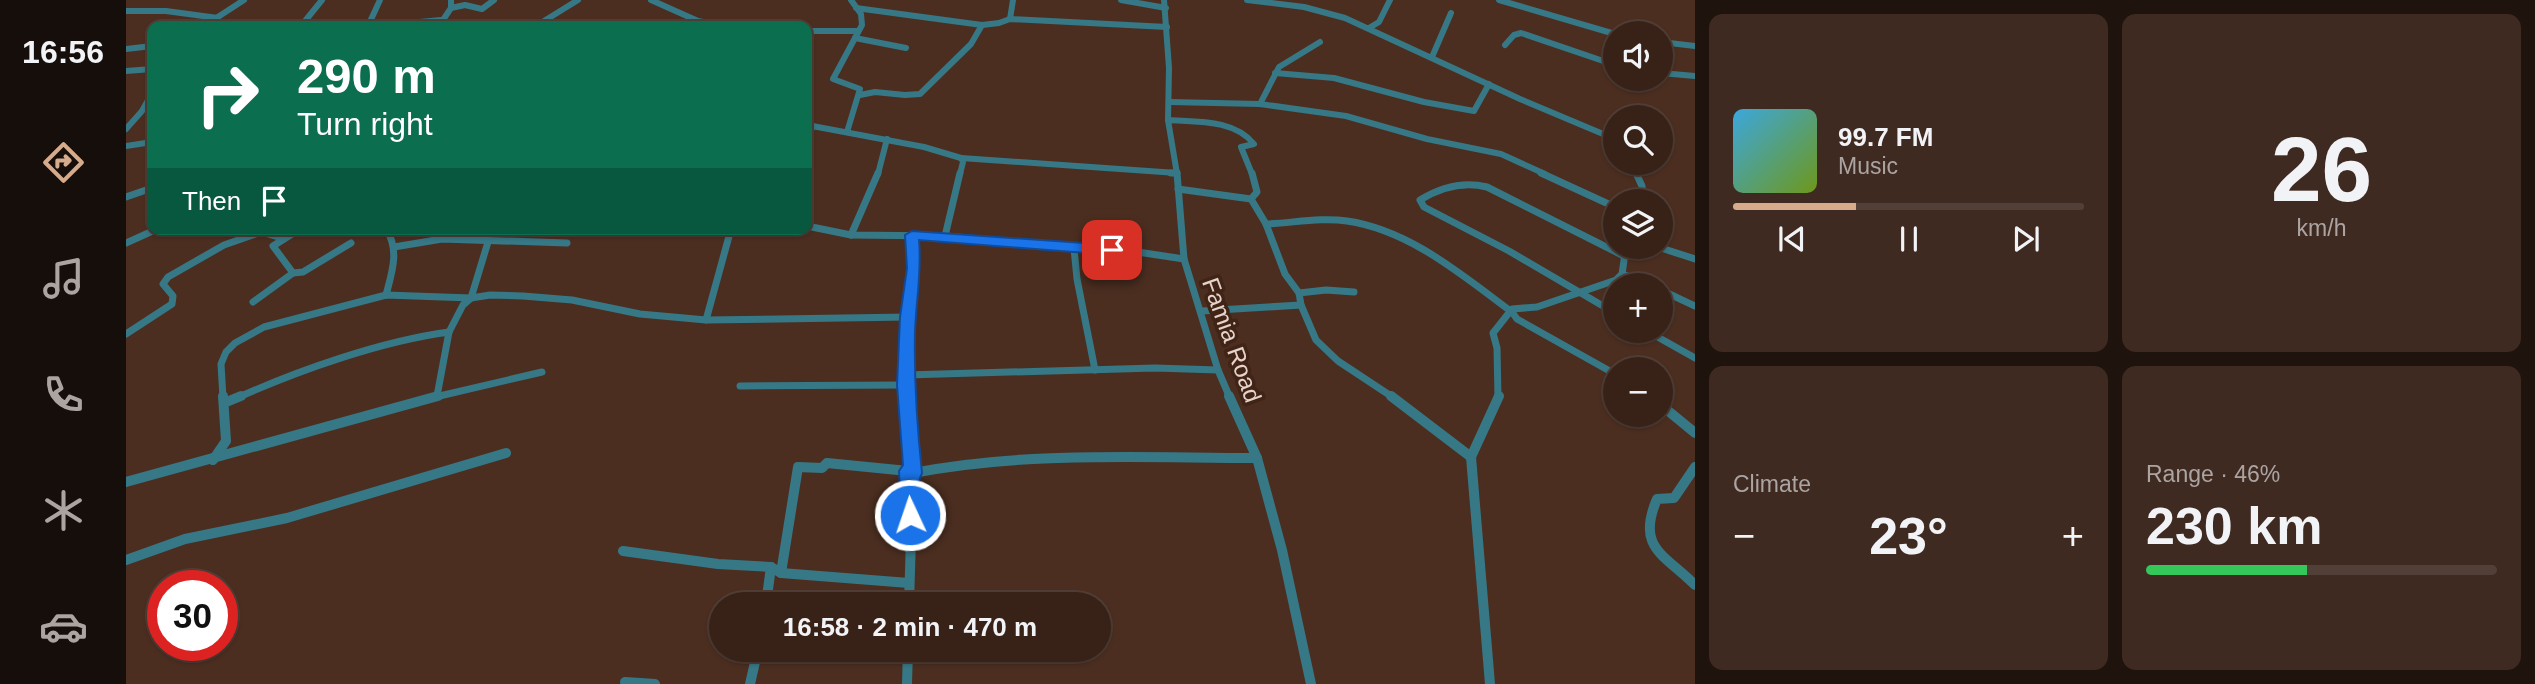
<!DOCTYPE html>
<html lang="en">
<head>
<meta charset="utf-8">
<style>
	body { margin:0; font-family:Arial,sans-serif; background:#3f2a21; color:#f1f3f6; height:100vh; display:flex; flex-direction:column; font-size:26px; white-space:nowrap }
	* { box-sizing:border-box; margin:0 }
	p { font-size:23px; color:#aba4a2 }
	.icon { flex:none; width:38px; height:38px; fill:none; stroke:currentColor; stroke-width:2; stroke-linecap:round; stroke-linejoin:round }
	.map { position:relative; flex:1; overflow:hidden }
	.side { display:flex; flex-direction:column; gap:14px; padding:14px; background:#1f130d; width:840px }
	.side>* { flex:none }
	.top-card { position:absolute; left:21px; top:21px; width:665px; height:214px; border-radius:14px; box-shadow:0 2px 5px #0004,0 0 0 2px #523f37; background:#0b6e4f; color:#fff; overflow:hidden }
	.buttons { position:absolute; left:1477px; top:21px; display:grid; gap:14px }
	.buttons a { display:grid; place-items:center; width:70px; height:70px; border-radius:50%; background:#382218; box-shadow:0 2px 5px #0004,0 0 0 2px #523f37; font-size:35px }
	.speed { position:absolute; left:21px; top:570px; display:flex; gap:14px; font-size:35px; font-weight:700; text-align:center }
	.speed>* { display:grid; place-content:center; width:91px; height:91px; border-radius:50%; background:#382218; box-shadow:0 2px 5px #0004,0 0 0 2px #523f37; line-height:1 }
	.speed .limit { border:10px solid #d22; background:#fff; color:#111 }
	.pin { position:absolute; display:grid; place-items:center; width:60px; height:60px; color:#fff; margin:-30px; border-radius:14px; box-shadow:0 4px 10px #0006 }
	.me { position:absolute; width:77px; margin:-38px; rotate:357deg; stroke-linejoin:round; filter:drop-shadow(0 0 5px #0008) }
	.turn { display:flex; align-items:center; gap:24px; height:147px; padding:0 35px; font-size:32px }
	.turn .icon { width:91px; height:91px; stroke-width:2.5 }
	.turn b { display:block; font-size:49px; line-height:60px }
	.then { display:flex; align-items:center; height:66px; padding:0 35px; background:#0003; gap:14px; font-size:26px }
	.big { font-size:52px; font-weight:700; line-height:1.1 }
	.side .widget { flex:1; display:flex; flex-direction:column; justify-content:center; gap:10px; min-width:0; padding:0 24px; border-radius:14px; background:#3f2a21 }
	.side .dial { align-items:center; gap:0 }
	.dial b { font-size:91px; line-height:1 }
	.song { display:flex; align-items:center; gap:21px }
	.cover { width:84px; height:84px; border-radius:10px; background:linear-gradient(135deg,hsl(200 70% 55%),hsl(80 70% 35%)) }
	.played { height:7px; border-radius:4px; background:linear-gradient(90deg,#d6ab8b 35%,#523f37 35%) }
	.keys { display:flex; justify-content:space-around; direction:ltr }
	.heat { display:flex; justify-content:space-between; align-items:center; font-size:38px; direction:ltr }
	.charge { height:10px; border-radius:5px; background:linear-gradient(90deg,#34c759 46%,#523f37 0) }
	.side .tiles { flex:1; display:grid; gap:14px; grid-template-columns:repeat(2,1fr) }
	.trip { position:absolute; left:583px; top:592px; width:402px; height:70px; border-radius:35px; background:#382218; box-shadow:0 2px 5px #0004,0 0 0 2px #523f37; font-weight:700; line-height:70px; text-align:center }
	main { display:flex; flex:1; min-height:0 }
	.tabs { display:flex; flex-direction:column; width:126px; justify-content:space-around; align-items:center; background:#160e0a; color:#aba4a2 }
	.tabs .icon { width:49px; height:49px }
	.tabs .current { color:#d6ab8b }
	.tabs b { font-size:32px; color:#f1f3f6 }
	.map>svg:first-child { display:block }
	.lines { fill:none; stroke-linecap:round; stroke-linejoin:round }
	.minor-far2 { stroke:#377886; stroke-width:6 }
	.minor-far1 { stroke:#377886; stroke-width:7 }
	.minor { stroke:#377886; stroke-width:10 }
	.route { fill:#1a73e8; stroke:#114b97; stroke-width:2 }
	.labels { text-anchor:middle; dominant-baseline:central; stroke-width:7; stroke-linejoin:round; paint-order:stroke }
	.street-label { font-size:24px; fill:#e6d3cb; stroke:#402416 }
</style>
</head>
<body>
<main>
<nav class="tabs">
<b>16:56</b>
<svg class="icon current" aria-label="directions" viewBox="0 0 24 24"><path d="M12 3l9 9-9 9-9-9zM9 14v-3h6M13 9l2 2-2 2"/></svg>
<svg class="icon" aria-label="music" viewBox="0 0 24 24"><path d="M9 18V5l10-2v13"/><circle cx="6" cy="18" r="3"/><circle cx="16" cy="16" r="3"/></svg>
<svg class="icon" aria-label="phone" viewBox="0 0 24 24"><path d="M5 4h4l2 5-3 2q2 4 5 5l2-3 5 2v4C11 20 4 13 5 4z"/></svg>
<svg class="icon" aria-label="climate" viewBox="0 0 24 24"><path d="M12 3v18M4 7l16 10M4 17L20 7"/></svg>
<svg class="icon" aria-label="car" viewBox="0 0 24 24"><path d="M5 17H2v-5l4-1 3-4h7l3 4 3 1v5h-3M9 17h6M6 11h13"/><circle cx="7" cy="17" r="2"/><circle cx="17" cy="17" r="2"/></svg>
</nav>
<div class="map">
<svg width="1569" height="684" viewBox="0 0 1569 684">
	<rect width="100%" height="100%" fill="#4b2e20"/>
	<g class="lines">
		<g class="minor-far2">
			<path d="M525,0L572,21L598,26"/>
			<path d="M995,0L1040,8"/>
			<path d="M1038,0L1043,68L1042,120L1051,174"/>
			<path d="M1121,0L1178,7L1219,18L1394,99L1489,139"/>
			<path d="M1373,0L1489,34"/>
			<path d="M325,8L339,5L356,9L368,0"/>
			<path d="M730,8L856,25L873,23L884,19L1041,27"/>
			<path d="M0,11H40L92,18"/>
			<path d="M884,19L887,0"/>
			<path d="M78,26L118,0"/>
			<path d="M175,26L196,0"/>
			<path d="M242,26L254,0"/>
			<path d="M252,26L315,20"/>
			<path d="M313,26L325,8V0"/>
			<path d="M410,26L452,0"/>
			<path d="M1243,28L1253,22L1264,0"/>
			<path d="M681,31H731"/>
			<path d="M729,38L780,48"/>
			<path d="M1535,42L1569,46"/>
			<path d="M1379,45L1388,35L1395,33L1489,65"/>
			<path d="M0,49L26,46"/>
			<path d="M1306,57L1325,13"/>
			<path d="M0,71L26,69"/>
			<path d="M1149,73L1208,78L1298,102L1348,111L1363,84"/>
			<path d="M1535,73L1569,76"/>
			<path d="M734,95L749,92L779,95L794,94L845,44L856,25"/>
			<path d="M1044,102L1134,104L1220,116L1301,139L1375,154L1419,174"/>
			<path d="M1134,104L1153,67L1194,42"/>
			<path d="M1042,120C1071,122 1108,119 1128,144L1115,147L1126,174"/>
			<path d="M681,125L798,147L835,158L837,162L834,174"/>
			<path d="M0,129L16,111L26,93"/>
			<path d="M721,132L734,89L707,79L736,25L735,14L725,0"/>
			<path d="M681,139L687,126"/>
			<path d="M0,146L26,142"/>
			<path d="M835,158L1051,173"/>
			<path d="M1505,163L1510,174"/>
			<path d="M752,174L761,139"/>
		</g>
		<g class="minor-far1">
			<path d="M1045,173H1051"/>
			<path d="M1051,173L1058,259L1092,370L1104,398"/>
			<path d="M1415,173L1489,207"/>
			<path d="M1510,173L1516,186L1517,201"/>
			<path d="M1052,189L1125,199L1140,224L1159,274L1173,293L1175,305L1190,340L1212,361L1268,398"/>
			<path d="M0,197L26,188"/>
			<path d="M1125,199L1131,192L1126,173"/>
			<path d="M1140,224C1167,223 1195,217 1221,221C1284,230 1337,276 1386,312L1391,319L1489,374"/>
			<path d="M681,226L725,235L819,236L1005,251L1058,259"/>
			<path d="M135,229V232L156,238"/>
			<path d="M174,229L147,246L167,273L177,272L225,243"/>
			<path d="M260,229C274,250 266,272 260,295"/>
			<path d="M725,235L752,173"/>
			<path d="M819,236L834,173"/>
			<path d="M0,243L31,229"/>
			<path d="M268,247L316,239L441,243"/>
			<path d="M1532,247L1569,259"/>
			<path d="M948,248L951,279L969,370"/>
			<path d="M1496,274L1526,285"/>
			<path d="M1535,290L1569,306"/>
			<path d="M1173,293L1200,290L1228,292"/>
			<path d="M127,302L167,273"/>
			<path d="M1076,311L1175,305"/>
			<path d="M1489,313L1383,251L1298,207L1294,200C1315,187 1337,181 1361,187L1498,256"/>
			<path d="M580,320L605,229"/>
			<path d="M1521,331L1569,358"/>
			<path d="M0,334L46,304L47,296L37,284L42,277L98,245L135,232"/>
			<path d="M780,375L1029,368L1092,370"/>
			<path d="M614,386L779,385"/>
			<path d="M311,396L323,332L337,305L345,298L362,242"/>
			<path d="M97,398L95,364L100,352L109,343L138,327L260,295L345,298L364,295L397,296L446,300L514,314L580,320L782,317"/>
			<path d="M111,398C173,370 256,341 323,332"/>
			<path d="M305,398L416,372"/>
			<path d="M780,398L787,273L786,235"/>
			<path d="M1372,398L1371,348L1367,333L1386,309L1411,307L1490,280L1496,274L1500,247"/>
		</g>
		<g class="minor">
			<path d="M779,396L787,473L782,471L785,537L783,604"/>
			<path d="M1103,396L1131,458L1156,550L1185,684"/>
			<path d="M1265,396L1345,457"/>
			<path d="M98,403L115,396"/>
			<path d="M1535,405L1569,433"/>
			<path d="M87,460L100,441L97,396"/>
			<path d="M1569,467L1548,498L1531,499C1510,548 1538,554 1569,585"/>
			<path d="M787,473C899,451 1017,458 1131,458"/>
			<path d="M0,482L312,396"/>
			<path d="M497,551L592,564L645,567L655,573L783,583"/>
			<path d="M0,560L59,539L161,518L380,453"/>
			<path d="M655,573L672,467L696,468L701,463L782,471"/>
			<path d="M640,604L645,567"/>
			<path d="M499,682L529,684"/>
			<path d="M624,684L632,649"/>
			<path d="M781,684L782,649"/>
			<path d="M1364,684L1345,457L1373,396"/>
		</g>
	</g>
	<path class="route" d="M786,231L986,245L993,250L986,255L793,240C796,272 790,301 789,332C788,380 791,426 796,473C788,488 798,505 791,521L784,523L778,521L775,515L773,471L777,465L771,385L774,317L781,268L779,235Z"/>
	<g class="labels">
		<g class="street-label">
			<text transform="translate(1106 340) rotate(70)">Famia Road</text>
		</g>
	</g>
</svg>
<div class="buttons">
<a><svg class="icon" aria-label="sound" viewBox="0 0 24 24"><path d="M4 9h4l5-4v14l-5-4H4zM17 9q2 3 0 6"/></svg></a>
<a><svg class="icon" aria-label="search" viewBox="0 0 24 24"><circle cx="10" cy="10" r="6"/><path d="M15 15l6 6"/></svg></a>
<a><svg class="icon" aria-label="layers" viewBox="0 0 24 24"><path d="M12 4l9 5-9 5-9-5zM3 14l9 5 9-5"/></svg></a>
<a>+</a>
<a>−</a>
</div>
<div class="speed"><div class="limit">30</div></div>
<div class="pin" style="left:986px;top:250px;background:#d93025"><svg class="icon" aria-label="arrive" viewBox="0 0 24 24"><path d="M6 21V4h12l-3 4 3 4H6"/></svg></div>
<svg class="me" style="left:784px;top:515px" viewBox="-20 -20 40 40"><circle r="17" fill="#1a73e8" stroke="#fff" stroke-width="3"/><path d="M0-11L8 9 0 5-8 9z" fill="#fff"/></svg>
<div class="trip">16:58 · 2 min · 470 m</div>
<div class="top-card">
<div class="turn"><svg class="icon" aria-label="right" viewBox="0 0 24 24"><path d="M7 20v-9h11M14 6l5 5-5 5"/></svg><div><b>290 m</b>Turn right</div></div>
<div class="then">Then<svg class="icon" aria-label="arrive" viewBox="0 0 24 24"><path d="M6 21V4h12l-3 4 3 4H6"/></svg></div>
</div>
</div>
<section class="side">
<div class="tiles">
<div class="widget">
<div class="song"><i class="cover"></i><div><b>99.7 FM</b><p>Music</p></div></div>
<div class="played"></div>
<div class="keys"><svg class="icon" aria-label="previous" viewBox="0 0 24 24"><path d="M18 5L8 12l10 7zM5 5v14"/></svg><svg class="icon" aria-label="pause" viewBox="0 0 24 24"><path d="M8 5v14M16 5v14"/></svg><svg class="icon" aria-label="next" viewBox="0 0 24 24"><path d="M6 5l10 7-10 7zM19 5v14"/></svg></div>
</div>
<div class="widget dial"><b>26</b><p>km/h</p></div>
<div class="widget"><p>Climate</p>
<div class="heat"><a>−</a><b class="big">23°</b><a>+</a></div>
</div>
<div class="widget"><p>Range · 46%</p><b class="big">230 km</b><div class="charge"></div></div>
</div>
</section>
</main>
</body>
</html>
